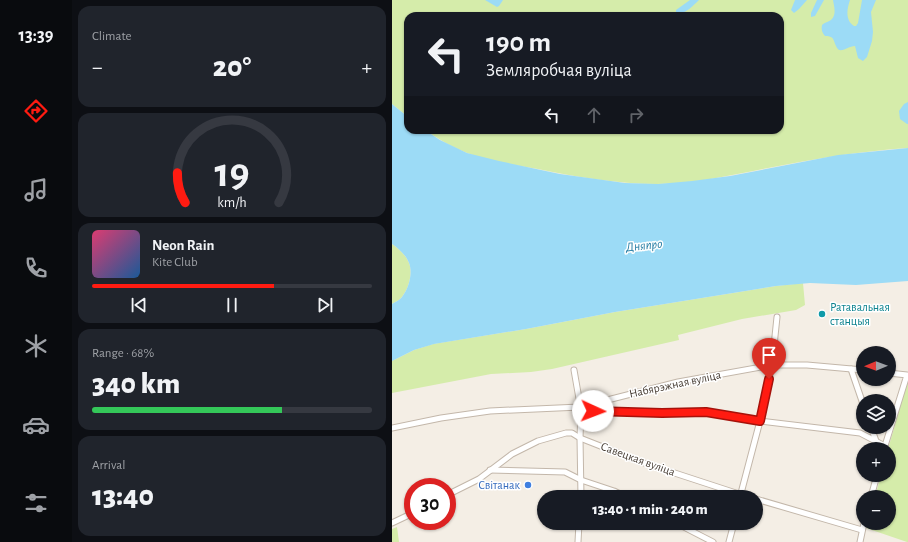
<!DOCTYPE html>
<html lang="en">
<head>
<meta charset="utf-8">
<style>
	body { margin:0; font-family:"Alegreya Sans",sans-serif; background:#20242c; color:#f1f3f6; height:100vh; display:flex; flex-direction:column; font-size:15px; white-space:nowrap }
	* { box-sizing:border-box; margin:0 }
	p { font-size:13px; color:#9ea1a6 }
	.icon { flex:none; width:22px; height:22px; fill:none; stroke:currentColor; stroke-width:2; stroke-linecap:round; stroke-linejoin:round }
	.map { position:relative; flex:1; overflow:hidden }
	.panel { display:flex; flex-direction:column; gap:6px; padding:6px; background:#0d0f14; width:320px }
	.panel>* { flex:none }
	.top-card { position:absolute; left:12px; top:12px; width:380px; height:122px; border-radius:12px; box-shadow:0 1px 3px #0004; background:#171b24; color:#f1f3f6; overflow:hidden }
	.needle { width:26px; rotate:269deg }
	.buttons { position:absolute; left:464px; top:346px; display:grid; gap:8px }
	.buttons a { display:grid; place-items:center; width:40px; height:40px; border-radius:50%; background:#171b24; box-shadow:0 1px 3px #0004; font-size:20px }
	.speed { position:absolute; left:12px; top:478px; display:flex; gap:8px; font-size:20px; font-weight:700; text-align:center }
	.speed>* { display:grid; place-content:center; width:52px; height:52px; border-radius:50%; background:#171b24; box-shadow:0 1px 3px #0004; line-height:1 }
	.speed .limit { border:6px solid #d22; background:#fff; color:#111 }
	.pin { position:absolute; display:grid; place-items:center; width:34px; height:34px; color:#fff; margin:-41px -17px; border-radius:50% 50% 50% 0; rotate:-45deg; box-shadow:0 0 4px #0007 }
	.pin .icon { rotate:45deg }
	.me { position:absolute; width:44px; margin:-22px; rotate:92deg; stroke-linejoin:round; filter:drop-shadow(0 0 3px #0008) }
	.turn { display:flex; align-items:center; gap:14px; height:84px; padding:0 16px; font-size:18px }
	.turn .icon { width:52px; height:52px; stroke-width:2.5 }
	.turn b { display:block; font-size:28px; line-height:34px }
	.lanes { display:flex; align-items:center; height:38px; padding:0 16px; background:#0003; justify-content:center; gap:20px; direction:ltr }
	.lanes .off { opacity:.35 }
	.big { font-size:30px; font-weight:800; line-height:1.1 }
	.panel .card { flex:1; display:flex; flex-direction:column; justify-content:center; gap:6px; min-width:0; padding:0 14px; border-radius:12px; background:#20242c }
	.panel .dial { align-items:center; gap:0 }
	.dial svg { height:104px; overflow:visible; fill:none; stroke:#363941; stroke-width:7; stroke-linecap:round; text-anchor:middle }
	.dial text { fill:#f1f3f6; stroke:none }
	.song { display:flex; align-items:center; gap:12px }
	.cover { width:48px; height:48px; border-radius:6px; background:linear-gradient(135deg,hsl(340 70% 55%),hsl(210 70% 35%)) }
	.played { height:4px; border-radius:2px; background:linear-gradient(90deg,#ff1b11 65%,#363941 65%) }
	.keys { display:flex; justify-content:space-around; direction:ltr }
	.heat { display:flex; justify-content:space-between; align-items:center; font-size:22px; direction:ltr }
	.charge { height:6px; border-radius:3px; background:linear-gradient(90deg,#34c759 68%,#363941 0) }
	.trip { position:absolute; left:145px; top:490px; width:226px; height:40px; border-radius:20px; background:#171b24; box-shadow:0 1px 3px #0004; font-weight:800; line-height:40px; text-align:center }
	main { display:flex; flex:1; min-height:0 }
	.dock { display:flex; flex-direction:column; width:72px; justify-content:space-around; align-items:center; background:#090b0e; color:#9ea1a6 }
	.dock .icon { width:28px; height:28px }
	.dock .selected { color:#ff1b11 }
	.dock b { font-size:18px; color:#f1f3f6 }
	.map>svg:first-child { display:block }
	.green { fill:#d5ecaa }
	.water { fill:#9cdbf6 }
	.lines { fill:none; stroke-linecap:round; stroke-linejoin:round }
	.minor-casing { stroke:#c3b7aa; stroke-width:7 }
	.minor { stroke:#fff; stroke-width:5 }
	.route-casing { stroke:#a6120b; stroke-width:10 }
	.route { stroke:#ff1b11; stroke-width:7 }
	.culture-dot { fill:#0f9aa8; stroke:#fff; stroke-width:1.5 }
	.shop-dot { fill:#3f7fe0; stroke:#fff; stroke-width:1.5 }
	.labels { text-anchor:middle; dominant-baseline:central; stroke-width:3; stroke-linejoin:round; paint-order:stroke }
	.culture-label { font-size:12px; fill:#0d838f; stroke:#fff; text-anchor:start }
	.street-label { font-size:12px; fill:#473d34; stroke:#fff }
	.shop-label { font-size:12px; fill:#366cbe; stroke:#fff; text-anchor:end }
	.water-label { font-size:13px; font-style:italic; fill:#217aa2; stroke:#fff }
</style>
</head>
<body>
<main>
<nav class="dock">
<b>13:39</b>
<svg class="icon selected" aria-label="directions" viewBox="0 0 24 24"><path d="M12 3l9 9-9 9-9-9zM9 14v-3h6M13 9l2 2-2 2"/></svg>
<svg class="icon" aria-label="music" viewBox="0 0 24 24"><path d="M9 18V5l10-2v13"/><circle cx="6" cy="18" r="3"/><circle cx="16" cy="16" r="3"/></svg>
<svg class="icon" aria-label="phone" viewBox="0 0 24 24"><path d="M5 4h4l2 5-3 2q2 4 5 5l2-3 5 2v4C11 20 4 13 5 4z"/></svg>
<svg class="icon" aria-label="climate" viewBox="0 0 24 24"><path d="M12 3v18M4 7l16 10M4 17L20 7"/></svg>
<svg class="icon" aria-label="car" viewBox="0 0 24 24"><path d="M5 17H2v-5l4-1 3-4h7l3 4 3 1v5h-3M9 17h6M6 11h13"/><circle cx="7" cy="17" r="2"/><circle cx="17" cy="17" r="2"/></svg>
<svg class="icon" aria-label="filters" viewBox="0 0 24 24"><path d="M4 7h16M4 17h16"/><circle cx="9" cy="7" r="2"/><circle cx="15" cy="17" r="2"/></svg>
</nav>
<section class="panel">
<div class="card"><p>Climate</p>
<div class="heat"><a>−</a><b class="big">20°</b><a>+</a></div>
</div>
<div class="card dial"><svg viewBox="0 0 100 80">
<path d="M14 69A42 42 0 1 1 86 69"/>
<path d="M14 69A42 42 0 0 1 8 46" stroke="#ff1b11"/>
<text x="50" y="56" font-size="32" font-weight="700">19</text>
<text x="50" y="72" font-size="11">km/h</text>
</svg></div>
<div class="card">
<div class="song"><i class="cover"></i><div><b>Neon Rain</b><p>Kite Club</p></div></div>
<div class="played"></div>
<div class="keys"><svg class="icon" aria-label="previous" viewBox="0 0 24 24"><path d="M18 5L8 12l10 7zM5 5v14"/></svg><svg class="icon" aria-label="pause" viewBox="0 0 24 24"><path d="M8 5v14M16 5v14"/></svg><svg class="icon" aria-label="next" viewBox="0 0 24 24"><path d="M6 5l10 7-10 7zM19 5v14"/></svg></div>
</div>
<div class="card"><p>Range · 68%</p><b class="big">340 km</b><div class="charge"></div></div>
<div class="card"><p>Arrival</p><b class="big">13:40</b></div>
</section>
<div class="map">
<svg width="516" height="542" viewBox="0 0 516 542">
	<rect width="100%" height="100%" fill="#f4eee5"/>
	<g class="green">
		<path d="M0,0H516V148C469,151 422,159 376,168C339,175 303,184 265,184C225,184 185,177 146,169C122,165 97,161 75,153C60,147 46,139 33,130H388V16H16V117L0,104Z"/>
		<path d="M0,244C6,248 14,255 17,263C21,273 17,288 10,297C8,300 3,302 0,304Z"/>
		<path d="M411,283L413,305L404,310L350,319L286,335L287,340L160,369L139,372L99,374L0,393V361L22,350L41,344L134,329L223,312L384,286Z"/>
		<path d="M516,380V542H515L474,528L475,523H497V497H483L489,475H497L496,449Z"/>
		<path d="M5,527L7,542H0V529Z"/>
	</g>
	<g class="water">
		<path d="M93,0H111L107,6L105,7Z"/>
		<path d="M298,0H307C301,6 292,15 284,14V10Z"/>
		<path d="M403,0H415L407,9L402,13L399,10Z"/>
		<path d="M425,0H432L423,16L419,17V13Z"/>
		<path d="M441,0H458C455,9 453,20 462,26H464L466,23L470,0H484L479,12L481,32L480,41L475,57L471,61L466,58L463,46C457,46 453,51 447,50C440,43 445,36 433,36C430,33 429,29 430,25C433,22 436,22 439,20C445,15 442,6 441,0Z"/>
		<path d="M516,102V124H515L508,119L507,111L512,104Z"/>
		<path d="M0,104L16,117V130H33L48,140L75,153L107,161L168,174L233,183L266,184L300,181L338,176L446,155L516,148V281L464,285L418,283L384,286L223,312L134,329L42,344L22,350L0,361V304C3,302 8,300 10,297C17,288 21,273 17,263C14,255 6,248 0,244Z"/>
	</g>
	<g class="lines">
		<g class="minor-casing">
			<g id="minor">
				<path d="M459,369L471,404"/>
				<path d="M182,370L189,410L188,438L189,497"/>
				<path d="M189,410L270,413L314,412L368,421L468,433L493,446"/>
				<path d="M479,427L484,441"/>
				<path d="M0,428L49,418L98,411L188,407L286,382L380,365H415L471,370"/>
				<path d="M492,449L515,375L497,373"/>
				<path d="M98,470L173,472L189,480L222,491L234,497"/>
				<path d="M55,495L87,479L120,454L146,441L174,433H180L188,438L249,462L356,497"/>
				<path d="M348,497L368,421L380,365L385,317"/>
				<path d="M479,497L485,475"/>
				<path d="M364,499L470,530"/>
				<path d="M0,523L21,513"/>
				<path d="M284,523L321,542"/>
				<path d="M186,542L187,523"/>
				<path d="M337,542L342,523"/>
				<path d="M468,542L472,523"/>
			</g>
		</g>
		<use href="#minor" class="minor"/>
	</g>
	<g class="lines">
		<g class="route-casing">
			<path id="route" d="M201,411L270,413L314,412L368,421L377,379"/>
		</g>
		<use href="#route" class="route"/>
	</g>
	<circle class="culture-dot" cx="430" cy="314" r="4"/>
	<circle class="shop-dot" cx="136" cy="485" r="4"/>
	<g class="labels">
		<g class="culture-label">
			<text x="438" y="307">Ратавальная<tspan x="438" dy="14">станцыя</tspan></text>
		</g>
		<g class="street-label">
			<text transform="translate(283 384) rotate(-12)">Набярэжная вуліца</text>
			<text transform="translate(246 459) rotate(20)">Савецкая вуліца</text>
		</g>
		<g class="shop-label">
			<text x="128" y="485">Світанак</text>
		</g>
		<g class="water-label">
			<text transform="translate(252 246) rotate(-6)">Дняпро</text>
		</g>
	</g>
</svg>
<div class="buttons">
<a><svg class="needle" viewBox="-14 -14 28 28"><path d="M0-13l5 13h-10z" fill="#e53935"/><path d="M0 13l5-13h-10z" fill="#9ea1a6"/></svg></a>
<a><svg class="icon" aria-label="layers" viewBox="0 0 24 24"><path d="M12 4l9 5-9 5-9-5zM3 14l9 5 9-5"/></svg></a>
<a>+</a>
<a>−</a>
</div>
<div class="speed"><div class="limit">30</div></div>
<div class="pin" style="left:377px;top:379px;background:#d93025"><svg class="icon" aria-label="arrive" viewBox="0 0 24 24"><path d="M6 21V4h12l-3 4 3 4H6"/></svg></div>
<svg class="me" style="left:201px;top:411px" viewBox="-20 -20 40 40"><circle r="19" fill="#fff"/><path d="M0-13L10 11 0 6-10 11z" fill="#ff1b11"/></svg>
<div class="trip">13:40 · 1 min · 240 m</div>
<div class="top-card">
<div class="turn"><svg class="icon" aria-label="left" viewBox="0 0 24 24"><path d="M17 20v-9H6M10 6l-5 5 5 5"/></svg><div><b>190 m</b>Земляробчая вуліца</div></div>
<div class="lanes"><svg class="icon" aria-label="left" viewBox="0 0 24 24"><path d="M17 20v-9H6M10 6l-5 5 5 5"/></svg><svg class="icon off" aria-label="ahead" viewBox="0 0 24 24"><path d="M12 20V5M6 11l6-6 6 6"/></svg><svg class="icon off" aria-label="right" viewBox="0 0 24 24"><path d="M7 20v-9h11M14 6l5 5-5 5"/></svg></div>
</div>
</div>
</main>
</body>
</html>
